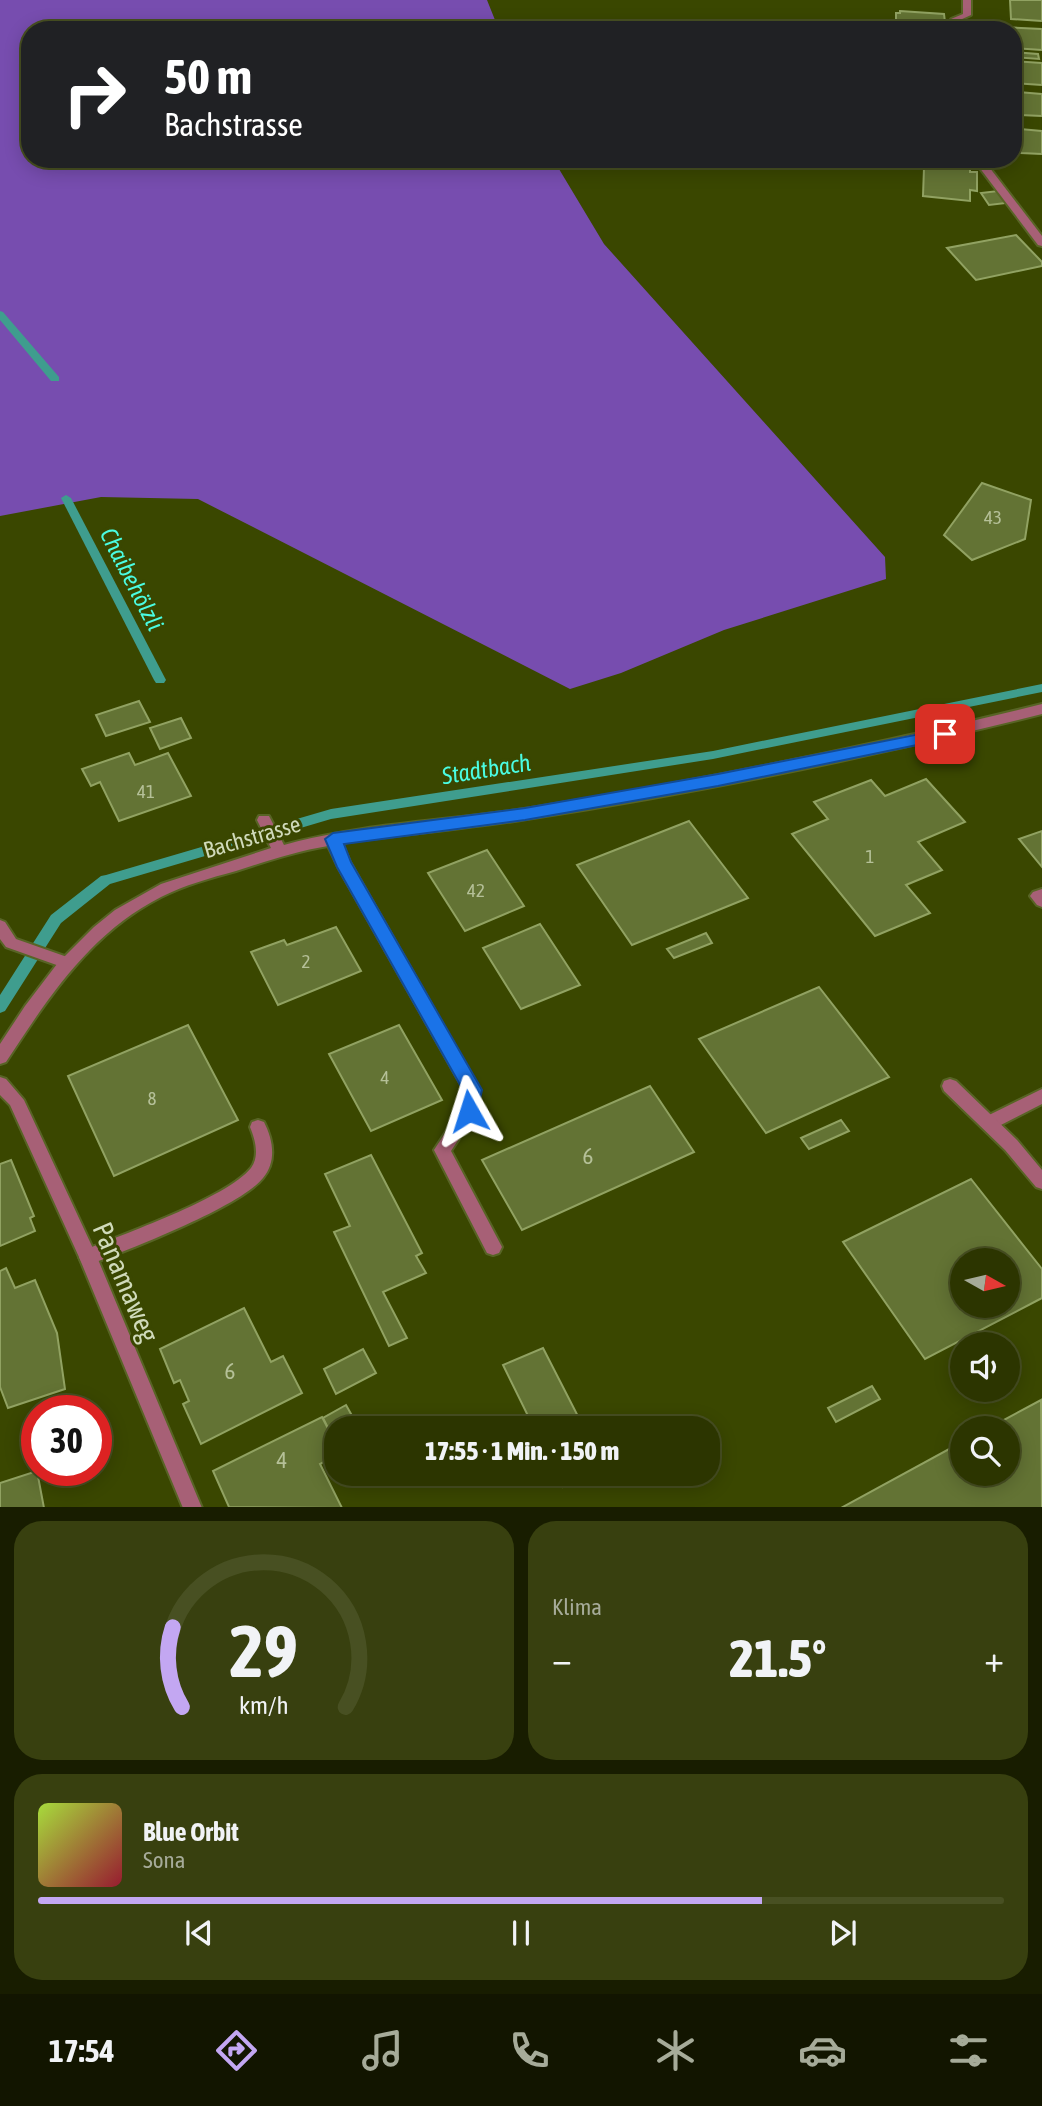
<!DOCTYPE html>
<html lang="de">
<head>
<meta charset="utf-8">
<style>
	body { margin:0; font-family:"Asap Condensed",sans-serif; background:#38400f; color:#f1f3f6; height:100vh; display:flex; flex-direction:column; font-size:26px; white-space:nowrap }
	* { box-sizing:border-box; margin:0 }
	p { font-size:23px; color:#a6ab99 }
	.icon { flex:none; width:38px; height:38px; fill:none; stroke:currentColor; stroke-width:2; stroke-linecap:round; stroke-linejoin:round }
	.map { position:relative; height:1507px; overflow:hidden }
	.panel { display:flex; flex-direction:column; gap:14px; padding:14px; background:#181d00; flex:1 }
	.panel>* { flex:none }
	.banner { position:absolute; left:21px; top:21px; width:1001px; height:147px; border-radius:28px; box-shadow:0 4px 18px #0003,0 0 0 2px #485022; background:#202124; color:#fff; overflow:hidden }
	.needle { width:46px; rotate:98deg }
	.tools { position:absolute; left:950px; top:1248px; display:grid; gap:14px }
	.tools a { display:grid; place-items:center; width:70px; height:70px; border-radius:50%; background:#2c3500; box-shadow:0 4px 18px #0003,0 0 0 2px #485022; font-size:35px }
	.speed { position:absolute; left:21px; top:1395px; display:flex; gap:14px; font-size:35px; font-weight:700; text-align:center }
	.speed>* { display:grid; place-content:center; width:91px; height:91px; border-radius:50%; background:#2c3500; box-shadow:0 4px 18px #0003,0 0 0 2px #485022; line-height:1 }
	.speed .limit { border:10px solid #d22; background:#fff; color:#111 }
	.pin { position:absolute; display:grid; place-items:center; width:60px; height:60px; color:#fff; margin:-30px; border-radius:14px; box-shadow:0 4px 10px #0006 }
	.me { position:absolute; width:77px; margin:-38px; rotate:354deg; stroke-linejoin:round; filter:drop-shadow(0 0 5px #0008) }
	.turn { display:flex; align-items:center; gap:24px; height:147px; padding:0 28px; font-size:32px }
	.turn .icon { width:91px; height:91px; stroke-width:2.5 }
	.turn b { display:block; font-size:49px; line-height:60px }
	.big { font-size:52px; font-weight:800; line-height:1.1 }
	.panel .tile { flex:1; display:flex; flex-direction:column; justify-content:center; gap:10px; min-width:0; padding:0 24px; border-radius:28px; background:#38400f }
	.panel .dial { align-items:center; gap:0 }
	.dial svg { height:182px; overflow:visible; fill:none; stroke:#485022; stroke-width:7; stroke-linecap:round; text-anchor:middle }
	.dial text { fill:#f1f3f6; stroke:none }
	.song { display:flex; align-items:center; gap:21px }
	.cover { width:84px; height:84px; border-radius:10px; background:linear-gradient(135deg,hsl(80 70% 55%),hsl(350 70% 35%)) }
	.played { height:7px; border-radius:4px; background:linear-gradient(90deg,#c3a7f2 75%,#485022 75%) }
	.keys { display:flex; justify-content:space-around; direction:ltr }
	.heat { display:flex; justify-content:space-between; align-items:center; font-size:38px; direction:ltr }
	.panel .tiles { flex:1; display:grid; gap:14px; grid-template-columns:1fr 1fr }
	.tile:last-child { grid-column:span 2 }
	.trip { position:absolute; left:324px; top:1416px; width:396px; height:70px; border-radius:28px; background:#2c3500; box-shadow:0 4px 18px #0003,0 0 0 2px #485022; font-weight:800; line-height:70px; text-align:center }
	.tab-bar { display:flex; height:112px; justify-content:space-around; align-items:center; background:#121500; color:#a6ab99 }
	.tab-bar .icon { width:49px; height:49px }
	.tab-bar .active { color:#c3a7f2 }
	.tab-bar b { font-size:32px; color:#f1f3f6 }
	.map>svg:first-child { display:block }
	.forest { fill:#774daf }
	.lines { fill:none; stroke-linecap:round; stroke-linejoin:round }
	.stream { fill:#3f9d8e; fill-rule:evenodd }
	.building { fill:#637334; stroke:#91a262; stroke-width:2; fill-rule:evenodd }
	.service-casing { stroke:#586425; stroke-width:4 }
	.minor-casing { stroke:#586425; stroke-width:4 }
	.service { fill:#a76076; fill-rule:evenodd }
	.minor { fill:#a76076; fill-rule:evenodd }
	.route { fill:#1a73e8; stroke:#114b97; stroke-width:2 }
	.labels { text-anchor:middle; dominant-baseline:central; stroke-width:6; stroke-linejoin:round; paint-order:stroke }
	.number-label { font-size:19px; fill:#b5c098 }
	.street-label { font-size:23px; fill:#d0daba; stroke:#3a4700 }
	.near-number-label { font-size:23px; fill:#b5c098 }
	.water-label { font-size:24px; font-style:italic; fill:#4afce2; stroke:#3a4700 }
	.near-street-label { font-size:28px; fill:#d0daba; stroke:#3a4700 }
</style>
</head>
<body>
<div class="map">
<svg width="1042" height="1508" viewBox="0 0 1042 1508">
	<rect width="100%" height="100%" fill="#3a4700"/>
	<path class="forest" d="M0,0H487L499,30H30V159H553L604,244L885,557L886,579L724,630L621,673L570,689L198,499L101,497L0,516Z"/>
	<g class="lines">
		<g class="stream">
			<path d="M0,311L3,312L59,377V381H51L0,320Z"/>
			<path d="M66,495L71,498L166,680L164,683H156L154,680L61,498Z"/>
			<path d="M1042,684V692L713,759L331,819L110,884L61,923L5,1011L0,1013V995L51,915L101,876L106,875L331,809L713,751Z"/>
		</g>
	</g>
	<g class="building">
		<path d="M1010,0H1042V21L1011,19Z"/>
		<path d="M900,11L944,14L945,22L950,23V30H903V21H896V13H900Z"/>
		<path d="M1002,27L1042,29V50L1013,48V30H1003Z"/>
		<path d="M1013,52L1038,54L1039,59L1013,57Z"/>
		<path d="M1013,61L1042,63V85L1013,83Z"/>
		<path d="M1018,92L1042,94V116L1020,115Z"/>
		<path d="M1020,129L1042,131V154L1021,153Z"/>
		<path d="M917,159L970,161V172H977V191L970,190V201L923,196L924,168H916Z"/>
		<path d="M998,191L1006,203L989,205L981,193Z"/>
		<path d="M1016,235L1042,262V266L976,280L947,248Z"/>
		<path d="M982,483L1031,500L1025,539L972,560L944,535Z"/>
		<path d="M139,701L150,722L106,736L96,715Z"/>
		<path d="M181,718L191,738L160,749L150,728Z"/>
		<path d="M129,753L135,765L168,753L191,796L119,821L100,782L91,786L82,769Z"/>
		<path d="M926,779L965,822L918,842L942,870L906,885L930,913L875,936L792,834L828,819L814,802L871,780L885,796Z"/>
		<path d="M689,821L748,898L632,945L577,865Z"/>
		<path d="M1042,831V867L1019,839Z"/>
		<path d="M487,850L524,906L465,931L428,873Z"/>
		<path d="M540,924L580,985L521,1009L483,948Z"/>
		<path d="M336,927L361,971L278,1005L251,952L284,940L287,945Z"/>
		<path d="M706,933L712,943L674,958L667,949Z"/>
		<path d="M819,987L889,1077L766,1133L699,1039Z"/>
		<path d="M188,1025L238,1120L114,1176L68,1076Z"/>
		<path d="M399,1025L442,1100L371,1131L329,1054Z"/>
		<path d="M650,1086L694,1152L522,1230L482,1160Z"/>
		<path d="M841,1120L849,1131L809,1149L801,1138Z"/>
		<path d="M371,1155L422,1253L416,1256L426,1273L383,1292L407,1338L389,1346L334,1232L350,1226L325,1174Z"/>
		<path d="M11,1160L34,1216L30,1218L35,1231L0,1246V1164Z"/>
		<path d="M971,1179L1042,1269V1298L925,1359L843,1242ZM962,1260H1008V1306H962Z"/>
		<path d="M6,1268L15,1288L35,1280L57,1333L65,1389L8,1408L0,1387V1271Z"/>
		<path d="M244,1308L271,1362L283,1356L302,1393L201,1444L183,1404L189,1401L180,1380L174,1383L160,1349Z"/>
		<path d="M543,1348L584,1428H534L503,1365Z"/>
		<path d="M363,1349L376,1373L336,1394L324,1369Z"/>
		<path d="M872,1386L880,1399L836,1422L828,1408Z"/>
		<path d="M1041,1400L1042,1508H841L962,1442V1474H1008V1428H989Z"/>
		<path d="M346,1405L359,1428H336V1444L323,1418Z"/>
		<path d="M322,1417L336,1444V1456L320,1464L342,1508L229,1507L213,1471Z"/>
		<path d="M37,1471L44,1508H0V1483Z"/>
		<path d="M557,1474H592L563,1487Z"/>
	</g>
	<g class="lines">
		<g class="service-casing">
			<g id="service">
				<path d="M1042,889V907L1037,905L1030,896L1033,892Z"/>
				<path d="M0,920L5,922L16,939L70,958L73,962L70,966L65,968L6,947L0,939Z"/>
				<path d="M1042,1089V1104L995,1128L989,1130L983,1128L981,1123L983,1118Z"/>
				<path d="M258,1120L264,1122C273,1140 277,1161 263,1178C240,1207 126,1251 88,1265L82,1263L79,1257L82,1251C121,1235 227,1198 251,1168C260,1156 255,1139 250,1127L252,1122Z"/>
			</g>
		</g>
		<g class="minor-casing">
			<g id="minor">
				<path d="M963,0H971V15L960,20V30H952L951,19L963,14Z"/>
				<path d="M973,159H983L1042,236V246L1038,245Z"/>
				<path d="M1042,704V714C872,757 700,792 527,819C465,829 404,834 342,843L350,862L480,1090L477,1111L451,1151L502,1247L499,1253L493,1255L487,1253L434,1150L461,1109L464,1090L338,867L328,846C297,851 267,861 236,871C210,878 185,885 161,897C90,933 48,998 6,1062L0,1064V1044L25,1006L57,964L94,927L115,910L161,884L271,848L257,820L259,816H269L284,845C364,823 449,821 531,808C703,780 873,746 1042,704Z"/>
				<path d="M0,1077L6,1079L24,1100L97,1257L202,1508H183L79,1257L10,1105L0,1095Z"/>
				<path d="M950,1079L956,1081L1017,1140L1042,1170V1189L1036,1187L1005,1150L944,1091L942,1086L944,1081Z"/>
			</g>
		</g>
		<use href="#service" class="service"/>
		<use href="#minor" class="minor"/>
	</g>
	<path class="route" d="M945,729L953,734L951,738L718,786L525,820L344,844L351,862L482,1090L476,1117L469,1119L463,1117L460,1111L463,1090L337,867L325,839L333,833L525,808L718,774Z"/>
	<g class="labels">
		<g class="number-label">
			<text x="993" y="517">43</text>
			<text x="146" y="791">41</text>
			<text x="870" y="856">1</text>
			<text x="476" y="890">42</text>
			<text x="306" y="961">2</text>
			<text x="385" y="1077">4</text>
			<text x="152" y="1098">8</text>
		</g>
		<g class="street-label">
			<text transform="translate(252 837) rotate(-16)">Bachstrasse</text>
		</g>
		<g class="near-number-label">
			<text x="588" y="1156">6</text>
			<text x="230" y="1371">6</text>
			<text x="282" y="1460">4</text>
		</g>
		<g class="water-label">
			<text transform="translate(132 579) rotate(63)">Chaibehölzli</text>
			<text transform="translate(486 769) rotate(-9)">Stadtbach</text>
		</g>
		<g class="near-street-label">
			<text transform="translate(126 1282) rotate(67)">Panamaweg</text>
		</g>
	</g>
</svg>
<div class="tools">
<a><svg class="needle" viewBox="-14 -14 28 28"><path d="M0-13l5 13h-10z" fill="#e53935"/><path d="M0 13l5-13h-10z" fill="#a6ab99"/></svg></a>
<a><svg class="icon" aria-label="sound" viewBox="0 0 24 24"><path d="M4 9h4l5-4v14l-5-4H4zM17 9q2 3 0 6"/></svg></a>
<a><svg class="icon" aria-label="search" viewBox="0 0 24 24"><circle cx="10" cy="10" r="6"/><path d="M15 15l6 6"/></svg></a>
</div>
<div class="speed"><div class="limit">30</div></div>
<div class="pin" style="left:945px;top:734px;background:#d93025"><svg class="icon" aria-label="arrive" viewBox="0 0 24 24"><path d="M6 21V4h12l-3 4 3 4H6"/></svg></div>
<svg class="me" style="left:469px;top:1111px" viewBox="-20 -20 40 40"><path d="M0-17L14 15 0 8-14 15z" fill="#1a73e8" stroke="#fff" stroke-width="4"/></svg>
<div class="trip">17:55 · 1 Min. · 150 m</div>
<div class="banner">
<div class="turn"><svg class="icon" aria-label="right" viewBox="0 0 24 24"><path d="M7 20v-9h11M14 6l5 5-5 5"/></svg><div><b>50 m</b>Bachstrasse</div></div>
</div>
</div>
<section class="panel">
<div class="tiles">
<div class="tile dial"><svg viewBox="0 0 100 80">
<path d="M14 69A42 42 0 1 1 86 69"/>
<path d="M14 69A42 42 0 0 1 10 34" stroke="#c3a7f2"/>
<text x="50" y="56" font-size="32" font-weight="700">29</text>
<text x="50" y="72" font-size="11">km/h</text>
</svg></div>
<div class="tile"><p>Klima</p>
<div class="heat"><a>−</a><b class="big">21.5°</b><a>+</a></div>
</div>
<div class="tile">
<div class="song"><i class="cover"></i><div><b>Blue Orbit</b><p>Sona</p></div></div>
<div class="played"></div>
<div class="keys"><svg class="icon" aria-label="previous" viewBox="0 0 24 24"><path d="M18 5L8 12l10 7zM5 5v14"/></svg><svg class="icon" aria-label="pause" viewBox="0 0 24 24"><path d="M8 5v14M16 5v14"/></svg><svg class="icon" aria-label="next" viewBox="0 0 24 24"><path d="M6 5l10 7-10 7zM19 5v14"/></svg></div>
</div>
</div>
</section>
<nav class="tab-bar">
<b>17:54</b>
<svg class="icon active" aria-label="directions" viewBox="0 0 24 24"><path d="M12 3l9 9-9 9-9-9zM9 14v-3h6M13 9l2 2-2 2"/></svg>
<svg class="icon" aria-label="music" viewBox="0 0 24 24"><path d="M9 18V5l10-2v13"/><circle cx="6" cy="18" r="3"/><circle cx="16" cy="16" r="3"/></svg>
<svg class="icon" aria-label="phone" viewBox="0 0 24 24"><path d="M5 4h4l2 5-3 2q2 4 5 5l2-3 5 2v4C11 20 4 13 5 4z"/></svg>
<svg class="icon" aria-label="climate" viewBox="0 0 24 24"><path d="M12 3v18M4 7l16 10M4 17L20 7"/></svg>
<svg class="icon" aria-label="car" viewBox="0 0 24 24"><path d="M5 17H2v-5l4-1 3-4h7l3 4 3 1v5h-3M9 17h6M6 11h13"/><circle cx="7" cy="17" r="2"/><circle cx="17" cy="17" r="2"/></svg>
<svg class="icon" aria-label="filters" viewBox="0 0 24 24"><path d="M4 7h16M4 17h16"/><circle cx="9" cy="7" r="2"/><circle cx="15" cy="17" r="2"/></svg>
</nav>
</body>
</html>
